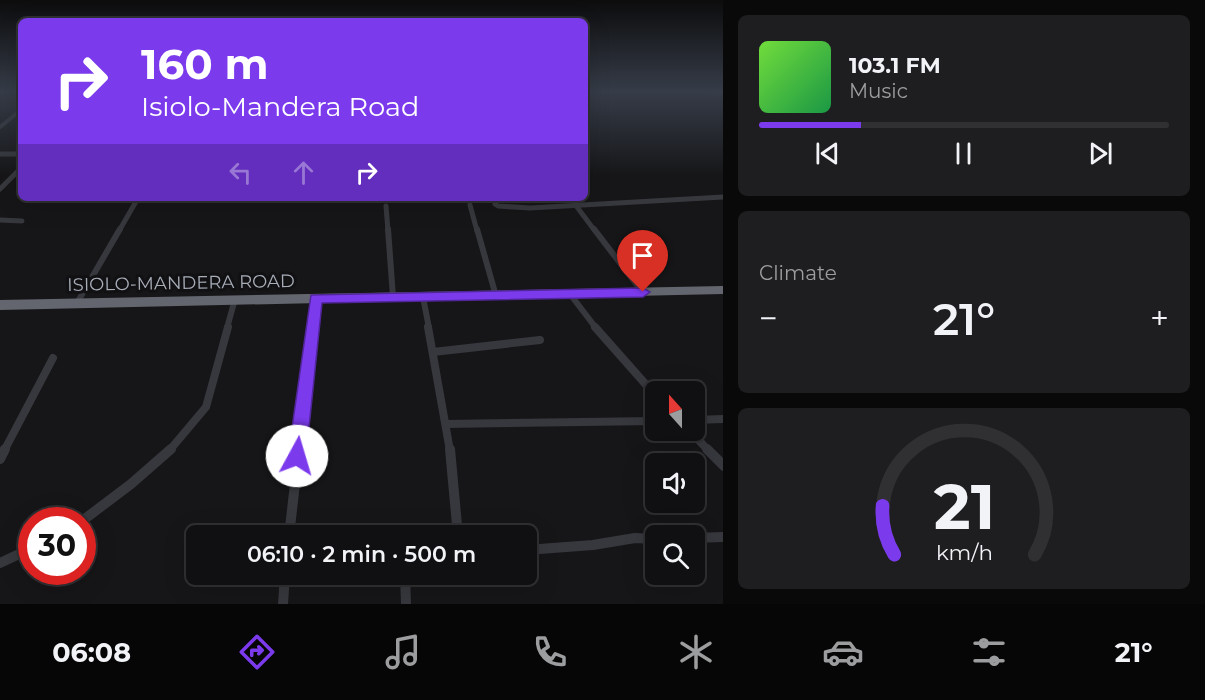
<!DOCTYPE html>
<html lang="en">
<head>
<meta charset="utf-8">
<style>
	body { margin:0; font-family:Montserrat,sans-serif; background:#1e1e20; color:#f1f3f6; height:100vh; display:flex; flex-direction:column; font-size:22px; white-space:nowrap }
	* { box-sizing:border-box; margin:0 }
	p { font-size:20px; color:#9c9d9f }
	.icon { flex:none; width:33px; height:33px; fill:none; stroke:currentColor; stroke-width:2; stroke-linecap:round; stroke-linejoin:round }
	.map { position:relative; flex:1; overflow:hidden }
	.sheet { display:flex; flex-direction:column; gap:15px; padding:15px; background:#09090a; width:482px }
	.sheet>* { flex:none }
	.top-card { position:absolute; left:18px; top:18px; width:570px; height:183px; border-radius:9px; box-shadow:0 6px 24px #0002,0 0 0 2px #303032; background:#7c3aed; color:#fff; overflow:hidden }
	.needle { width:39px; rotate:339deg }
	.tools { position:absolute; left:645px; top:381px; display:grid; gap:12px }
	.tools a { display:grid; place-items:center; width:60px; height:60px; border-radius:9px; background:#101012; box-shadow:0 6px 24px #0002,0 0 0 2px #303032; font-size:30px }
	.speed { position:absolute; left:18px; top:507px; display:flex; gap:12px; font-size:30px; font-weight:700; text-align:center }
	.speed>* { display:grid; place-content:center; width:78px; height:78px; border-radius:50%; background:#101012; box-shadow:0 6px 24px #0002,0 0 0 2px #303032; line-height:1 }
	.speed .limit { border:9px solid #d22; background:#fff; color:#111 }
	.pin { position:absolute; display:grid; place-items:center; width:51px; height:51px; color:#fff; margin:-62px -26px; border-radius:50% 50% 50% 0; rotate:-45deg; box-shadow:0 0 6px #0007 }
	.pin .icon { rotate:45deg }
	.me { position:absolute; width:66px; margin:-33px; rotate:6deg; stroke-linejoin:round; filter:drop-shadow(0 0 4px #0008) }
	.turn { display:flex; align-items:center; gap:21px; height:126px; padding:0 24px; font-size:27px }
	.turn .icon { width:78px; height:78px; stroke-width:2.5 }
	.turn b { display:block; font-size:42px; line-height:51px }
	.lanes { display:flex; align-items:center; height:57px; padding:0 24px; background:#0003; justify-content:center; gap:30px; direction:ltr }
	.lanes .off { opacity:.35 }
	.big { font-size:45px; font-weight:600; line-height:1.1 }
	.sheet .card { flex:1; display:flex; flex-direction:column; justify-content:center; gap:9px; min-width:0; padding:0 21px; border-radius:9px; background:#1e1e20 }
	.sheet .dial { align-items:center; gap:0 }
	.dial svg { height:156px; overflow:visible; fill:none; stroke:#303032; stroke-width:7; stroke-linecap:round; text-anchor:middle }
	.dial text { fill:#f1f3f6; stroke:none }
	.song { display:flex; align-items:center; gap:18px }
	.cover { width:72px; height:72px; border-radius:9px; background:linear-gradient(135deg,hsl(100 70% 55%),hsl(140 70% 35%)) }
	.played { height:6px; border-radius:3px; background:linear-gradient(90deg,#7c3aed 25%,#303032 25%) }
	.keys { display:flex; justify-content:space-around; direction:ltr }
	.heat { display:flex; justify-content:space-between; align-items:center; font-size:33px; direction:ltr }
	.trip { position:absolute; left:186px; top:525px; width:351px; height:60px; border-radius:9px; background:#101012; box-shadow:0 6px 24px #0002,0 0 0 2px #303032; font-weight:600; line-height:60px; text-align:center }
	.tabs { display:flex; height:96px; justify-content:space-around; align-items:center; background:#060607; color:#9c9d9f }
	.tabs .icon { width:42px; height:42px }
	.tabs .active { color:#7c3aed }
	.tabs b { font-size:27px; color:#f1f3f6 }
	main { display:flex; flex:1; min-height:0 }
	.map>svg:first-child { display:block }
	.lines { fill:none; stroke-linecap:round; stroke-linejoin:round }
	.street-far4 { stroke:#37383d; stroke-width:4 }
	.street-far3 { stroke:#37383d; stroke-width:5 }
	.street-far2 { stroke:#37383d; stroke-width:6 }
	.street-far1 { stroke:#37383d; stroke-width:8 }
	.street { stroke:#37383d; stroke-width:10 }
	.highway { fill:#63666e; fill-rule:evenodd }
	.route { fill:#7c3aed; stroke:#51269a; stroke-width:1.5 }
	.labels { text-anchor:middle; dominant-baseline:central; stroke-width:6; stroke-linejoin:round; paint-order:stroke }
	.street-label { font-size:18px; fill:#a8adb8; stroke:#111113 }
</style>
</head>
<body>
<main>
<div class="map">
<svg width="724" height="604" viewBox="0 0 724 604">
	<rect width="100%" height="100%" fill="#161618"/>
	<g class="lines">
		<g class="street-far4">
			<path d="M707,92L724,94"/>
			<path d="M0,127L21,110"/>
		</g>
		<g class="street-far3">
			<path d="M0,154H21"/>
			<path d="M0,189L21,168"/>
			<path d="M498,198L495,204L498,206L530,208L724,197"/>
			<path d="M470,205L477,231"/>
			<path d="M386,206L388,231"/>
			<path d="M577,207L595,231"/>
			<path d="M0,220L22,221"/>
			<path d="M119,231L138,198"/>
		</g>
		<g class="street-far2">
			<path d="M388,229L393,297"/>
			<path d="M477,229L496,296"/>
			<path d="M594,229L643,293"/>
			<path d="M570,294L596,328"/>
			<path d="M423,297L429,328"/>
			<path d="M77,303L120,229"/>
			<path d="M227,328L235,299"/>
			<path d="M312,328L315,298"/>
		</g>
		<g class="street-far1">
			<path d="M428,327L450,451"/>
			<path d="M595,327L656,396"/>
			<path d="M433,352L540,340"/>
			<path d="M694,420L724,419"/>
			<path d="M446,424L656,421"/>
			<path d="M689,430L709,451"/>
			<path d="M4,451L53,358"/>
			<path d="M169,451L206,407L228,327"/>
			<path d="M298,451L312,327"/>
		</g>
		<g class="street">
			<path d="M450,449L458,536"/>
			<path d="M707,449L724,466"/>
			<path d="M0,459L5,449"/>
			<path d="M82,521L131,484L171,449"/>
			<path d="M289,536L299,449"/>
			<path d="M694,538L724,537"/>
			<path d="M526,550L593,545L635,538L656,539"/>
			<path d="M0,563L32,548"/>
			<path d="M405,574L406,604"/>
			<path d="M283,604L285,574"/>
		</g>
		<path class="highway" d="M724,286V294L0,310V300Z"/>
	</g>
	<linearGradient id="sky" x2="0" y2="1"><stop stop-color="#0c0c0d"/><stop offset="0.52" stop-color="#363c48"/><stop offset="1" stop-color="#363c48" stop-opacity="0"/></linearGradient>
	<rect width="724" height="176" fill="url(#sky)"/>
	<path class="route" d="M643,288L650,292L643,297L322,303L306,456L303,463L297,465L290,463L288,456L311,295Z"/>
	<g class="labels">
		<g class="street-label">
			<text transform="translate(181 283) rotate(-1)">ISIOLO-MANDERA ROAD</text>
		</g>
	</g>
</svg>
<div class="tools">
<a><svg class="needle" viewBox="-14 -14 28 28"><path d="M0-13l5 13h-10z" fill="#e53935"/><path d="M0 13l5-13h-10z" fill="#9c9d9f"/></svg></a>
<a><svg class="icon" aria-label="sound" viewBox="0 0 24 24"><path d="M4 9h4l5-4v14l-5-4H4zM17 9q2 3 0 6"/></svg></a>
<a><svg class="icon" aria-label="search" viewBox="0 0 24 24"><circle cx="10" cy="10" r="6"/><path d="M15 15l6 6"/></svg></a>
</div>
<div class="speed"><div class="limit">30</div></div>
<div class="pin" style="left:643px;top:292px;background:#d93025"><svg class="icon" aria-label="arrive" viewBox="0 0 24 24"><path d="M6 21V4h12l-3 4 3 4H6"/></svg></div>
<svg class="me" style="left:297px;top:456px" viewBox="-20 -20 40 40"><circle r="19" fill="#fff"/><path d="M0-13L10 11 0 6-10 11z" fill="#7c3aed"/></svg>
<div class="trip">06:10 · 2 min · 500 m</div>
<div class="top-card">
<div class="turn"><svg class="icon" aria-label="right" viewBox="0 0 24 24"><path d="M7 20v-9h11M14 6l5 5-5 5"/></svg><div><b>160 m</b>Isiolo-Mandera Road</div></div>
<div class="lanes"><svg class="icon off" aria-label="left" viewBox="0 0 24 24"><path d="M17 20v-9H6M10 6l-5 5 5 5"/></svg><svg class="icon off" aria-label="ahead" viewBox="0 0 24 24"><path d="M12 20V5M6 11l6-6 6 6"/></svg><svg class="icon" aria-label="right" viewBox="0 0 24 24"><path d="M7 20v-9h11M14 6l5 5-5 5"/></svg></div>
</div>
</div>
<section class="sheet">
<div class="card">
<div class="song"><i class="cover"></i><div><b>103.1 FM</b><p>Music</p></div></div>
<div class="played"></div>
<div class="keys"><svg class="icon" aria-label="previous" viewBox="0 0 24 24"><path d="M18 5L8 12l10 7zM5 5v14"/></svg><svg class="icon" aria-label="pause" viewBox="0 0 24 24"><path d="M8 5v14M16 5v14"/></svg><svg class="icon" aria-label="next" viewBox="0 0 24 24"><path d="M6 5l10 7-10 7zM19 5v14"/></svg></div>
</div>
<div class="card"><p>Climate</p>
<div class="heat"><a>−</a><b class="big">21°</b><a>+</a></div>
</div>
<div class="card dial"><svg viewBox="0 0 100 80">
<path d="M14 69A42 42 0 1 1 86 69"/>
<path d="M14 69A42 42 0 0 1 8 44" stroke="#7c3aed"/>
<text x="50" y="56" font-size="32" font-weight="700">21</text>
<text x="50" y="72" font-size="11">km/h</text>
</svg></div>
</section>
</main>
<nav class="tabs">
<b>06:08</b>
<svg class="icon active" aria-label="directions" viewBox="0 0 24 24"><path d="M12 3l9 9-9 9-9-9zM9 14v-3h6M13 9l2 2-2 2"/></svg>
<svg class="icon" aria-label="music" viewBox="0 0 24 24"><path d="M9 18V5l10-2v13"/><circle cx="6" cy="18" r="3"/><circle cx="16" cy="16" r="3"/></svg>
<svg class="icon" aria-label="phone" viewBox="0 0 24 24"><path d="M5 4h4l2 5-3 2q2 4 5 5l2-3 5 2v4C11 20 4 13 5 4z"/></svg>
<svg class="icon" aria-label="climate" viewBox="0 0 24 24"><path d="M12 3v18M4 7l16 10M4 17L20 7"/></svg>
<svg class="icon" aria-label="car" viewBox="0 0 24 24"><path d="M5 17H2v-5l4-1 3-4h7l3 4 3 1v5h-3M9 17h6M6 11h13"/><circle cx="7" cy="17" r="2"/><circle cx="17" cy="17" r="2"/></svg>
<svg class="icon" aria-label="filters" viewBox="0 0 24 24"><path d="M4 7h16M4 17h16"/><circle cx="9" cy="7" r="2"/><circle cx="15" cy="17" r="2"/></svg>
<b>21°</b>
</nav>
</body>
</html>
